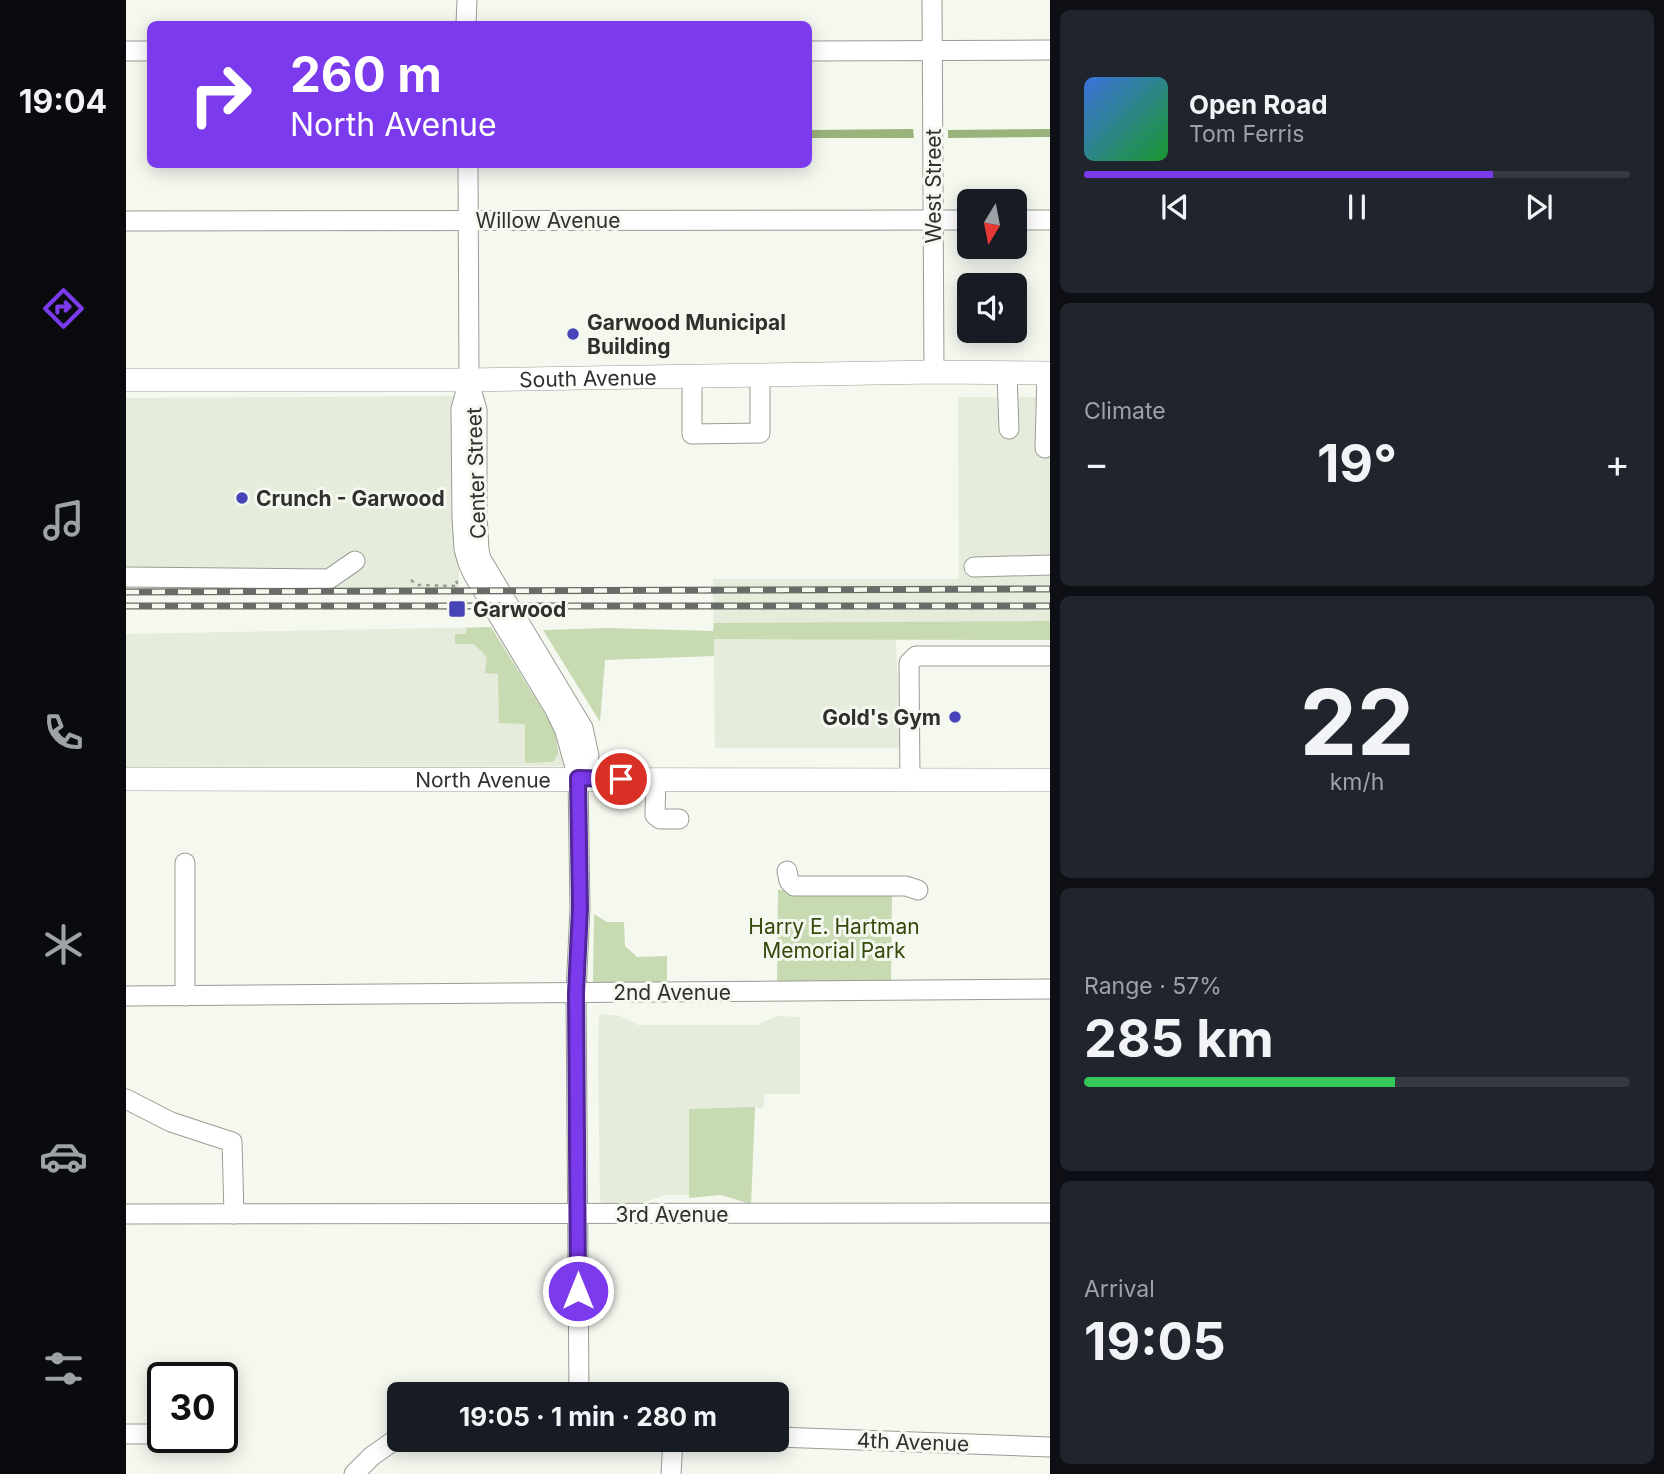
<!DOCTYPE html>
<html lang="en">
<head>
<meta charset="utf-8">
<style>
	body { margin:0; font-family:Inter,sans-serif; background:#20242c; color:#f1f3f6; height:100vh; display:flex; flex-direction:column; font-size:26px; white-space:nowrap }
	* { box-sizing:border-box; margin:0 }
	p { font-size:23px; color:#9ea1a6 }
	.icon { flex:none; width:38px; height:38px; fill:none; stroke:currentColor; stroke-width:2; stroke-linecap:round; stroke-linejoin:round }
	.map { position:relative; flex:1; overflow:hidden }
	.details { display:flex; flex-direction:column; gap:10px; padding:10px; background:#0d0f14; width:614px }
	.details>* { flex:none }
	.top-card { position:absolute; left:21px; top:21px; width:665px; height:147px; border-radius:10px; box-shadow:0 4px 18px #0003; background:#7c3aed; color:#fff; overflow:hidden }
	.needle { width:46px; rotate:190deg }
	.buttons { position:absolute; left:831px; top:189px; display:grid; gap:14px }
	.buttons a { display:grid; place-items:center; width:70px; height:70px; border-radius:10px; background:#171b24; box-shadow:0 4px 18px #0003; font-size:35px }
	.speed { position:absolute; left:21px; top:1362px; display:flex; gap:14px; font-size:35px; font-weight:700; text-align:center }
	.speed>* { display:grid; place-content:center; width:91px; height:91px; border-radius:50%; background:#171b24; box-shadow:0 4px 18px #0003; line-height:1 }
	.speed .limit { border:4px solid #111; border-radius:10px; background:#fff; color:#111 }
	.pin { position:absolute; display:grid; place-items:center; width:60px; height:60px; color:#fff; margin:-30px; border:4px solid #fff; border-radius:50%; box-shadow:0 2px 7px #0007 }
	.me { position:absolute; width:77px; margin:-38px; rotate:0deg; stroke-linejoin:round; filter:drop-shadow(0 0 5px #0008) }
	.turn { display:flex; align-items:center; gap:24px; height:147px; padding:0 28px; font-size:32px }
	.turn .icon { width:91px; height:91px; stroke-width:2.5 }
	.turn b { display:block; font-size:49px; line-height:60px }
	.big { font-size:52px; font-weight:700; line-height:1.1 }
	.details .card { flex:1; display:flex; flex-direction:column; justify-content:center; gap:10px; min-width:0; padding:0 24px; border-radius:10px; background:#20242c }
	.details .dial { align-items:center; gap:0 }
	.dial b { font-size:91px; line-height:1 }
	.song { display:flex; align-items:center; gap:21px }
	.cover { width:84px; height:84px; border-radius:10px; background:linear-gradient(135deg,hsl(220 70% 55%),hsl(130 70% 35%)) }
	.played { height:7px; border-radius:4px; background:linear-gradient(90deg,#7c3aed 75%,#363941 75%) }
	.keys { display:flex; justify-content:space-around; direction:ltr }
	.heat { display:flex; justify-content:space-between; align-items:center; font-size:38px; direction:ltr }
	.charge { height:10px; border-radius:5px; background:linear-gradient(90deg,#34c759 57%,#363941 0) }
	.trip { position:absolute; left:261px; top:1382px; width:402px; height:70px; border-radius:10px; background:#171b24; box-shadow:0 4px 18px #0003; font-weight:700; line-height:70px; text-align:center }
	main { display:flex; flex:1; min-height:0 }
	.dock { display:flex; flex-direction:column; width:126px; justify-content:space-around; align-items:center; background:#090b0e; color:#9ea1a6 }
	.dock .icon { width:49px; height:49px }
	.dock .selected { color:#7c3aed }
	.dock b { font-size:32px; color:#f1f3f6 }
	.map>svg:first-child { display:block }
	.built { fill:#e5ecdc }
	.green { fill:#c7dab1 }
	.water { fill:#9ab37b }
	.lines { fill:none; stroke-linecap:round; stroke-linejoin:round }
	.minor-casing { stroke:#999d95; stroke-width:21 }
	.major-casing { stroke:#999d95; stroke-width:24 }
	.path { stroke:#979a94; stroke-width:2.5; stroke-dasharray:3.5 5; stroke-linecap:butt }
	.minor { stroke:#fff; stroke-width:19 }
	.major { stroke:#fff; stroke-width:23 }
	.rail-casing { stroke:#696b67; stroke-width:7 }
	.rail { stroke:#f4f8ef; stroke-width:4.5; stroke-dasharray:13; stroke-linecap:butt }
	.route-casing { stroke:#51269a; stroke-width:18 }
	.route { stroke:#7c3aed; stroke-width:12 }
	.poi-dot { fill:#4744ba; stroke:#f4f8ef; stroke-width:2.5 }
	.labels { text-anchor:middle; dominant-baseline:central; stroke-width:6; stroke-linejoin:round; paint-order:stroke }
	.street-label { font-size:21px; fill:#2f302d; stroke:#f4f8ef }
	.poi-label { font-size:21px; font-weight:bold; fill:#2f302d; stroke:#f4f8ef; text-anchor:start }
	.park-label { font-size:21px; fill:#34490c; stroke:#f4f8ef }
</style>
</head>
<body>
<main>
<nav class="dock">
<b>19:04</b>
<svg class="icon selected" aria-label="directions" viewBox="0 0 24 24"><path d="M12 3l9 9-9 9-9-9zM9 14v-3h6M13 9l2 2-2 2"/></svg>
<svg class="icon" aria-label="music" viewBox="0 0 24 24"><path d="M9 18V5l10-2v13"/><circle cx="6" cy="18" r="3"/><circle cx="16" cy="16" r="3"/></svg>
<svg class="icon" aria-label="phone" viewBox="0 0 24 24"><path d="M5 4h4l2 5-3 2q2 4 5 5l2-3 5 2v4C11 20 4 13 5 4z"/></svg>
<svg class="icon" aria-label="climate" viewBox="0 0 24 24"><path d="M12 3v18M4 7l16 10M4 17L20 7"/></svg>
<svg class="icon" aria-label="car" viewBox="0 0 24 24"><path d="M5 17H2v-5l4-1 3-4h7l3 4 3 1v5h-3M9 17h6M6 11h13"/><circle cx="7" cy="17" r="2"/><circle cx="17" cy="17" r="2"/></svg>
<svg class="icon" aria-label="filters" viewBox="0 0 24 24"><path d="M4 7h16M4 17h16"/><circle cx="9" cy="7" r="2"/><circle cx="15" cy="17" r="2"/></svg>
</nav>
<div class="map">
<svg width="924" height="1474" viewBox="0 0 924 1474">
	<rect width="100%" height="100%" fill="#f4f8ef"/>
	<g class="built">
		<path d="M331,396L333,589L0,591V398Z"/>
		<path d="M832,397H924V622L769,624L775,748H589L587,579H833Z"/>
		<path d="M365,627L445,766L0,767V634Z"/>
		<path d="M473,1014L494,1016L512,1025H631L651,1016L674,1017V1094H639L637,1109L629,1107L625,1204L595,1195H540L515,1203L501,1204L477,1203L474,1201L472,1056Z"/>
	</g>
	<g class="green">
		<path d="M924,621V640L588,639V656L479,660L474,722L417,630L481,628L587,631L588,623Z"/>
		<path d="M365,627L429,730L432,753L428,761L422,762L399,763V724L373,723L372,674L359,673L361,657L348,644H329V634H340L341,628Z"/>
		<path d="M652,890H766L765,985H651Z"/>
		<path d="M468,914L481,922H498L499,946L511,957L541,956V988L472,987L467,981Z"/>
		<path d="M629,1107L625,1204L595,1195L563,1198V1109Z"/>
		<path d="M550,1385L549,1395H470L468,1387Z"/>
	</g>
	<g class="water">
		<path d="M787,129L788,138H683V130Z"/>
		<path d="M924,129V137L822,138V130Z"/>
	</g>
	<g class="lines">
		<g class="minor-casing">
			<g id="minor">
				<path d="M806,0L808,372"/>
				<path d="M340,24L341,0"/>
				<path d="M0,51H24"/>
				<path d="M682,51L924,50"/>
				<path d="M342,164L343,380L335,409L336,518L338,549L342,563L347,574L428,708L439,731L452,778L454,908L450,993L453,1395"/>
				<path d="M889,220H924"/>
				<path d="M0,221L844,220"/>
				<path d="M881,373L883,429"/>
				<path d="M566,376V434L634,433V376"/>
				<path d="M343,382L351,410V514L353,550L355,559L457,728L463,756L452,778"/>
				<path d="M919,448L921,373"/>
				<path d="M848,567L924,565"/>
				<path d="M0,577L203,579L229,561"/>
				<path d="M530,779L529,815L534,819H553"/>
				<path d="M784,780L783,663L790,656H921"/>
				<path d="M59,863V996"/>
				<path d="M661,871L663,881L668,886H780L792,890"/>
				<path d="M0,996L924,989"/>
				<path d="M0,1099L45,1122L106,1142L108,1214"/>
				<path d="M0,1214L924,1213"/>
				<path d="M0,1434H37"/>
				<path d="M651,1437L924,1447"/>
				<path d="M228,1474L246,1456L273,1437"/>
				<path d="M545,1474L547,1440"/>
			</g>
		</g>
		<g class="major-casing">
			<g id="major">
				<path id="s1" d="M0,380H343L808,372L924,373"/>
				<path id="s2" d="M0,779L924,780"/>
			</g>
		</g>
		<path class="path" d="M285,580L291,585L332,586L329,577"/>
		<use href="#minor" class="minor"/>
		<use href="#major" class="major"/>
		<g class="rail-casing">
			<g id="rail">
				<path d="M0,592L924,589"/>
				<path d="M0,606H924"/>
			</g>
		</g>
		<use href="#rail" class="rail"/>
	</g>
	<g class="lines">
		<g class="route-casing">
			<path id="route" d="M452,1291L450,993L454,908L452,778L495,779"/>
		</g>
		<use href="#route" class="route"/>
	</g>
	<g class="poi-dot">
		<circle cx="447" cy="334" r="7"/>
		<circle cx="116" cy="498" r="7"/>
		<rect x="322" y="600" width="18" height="18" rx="3.5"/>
		<circle cx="829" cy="717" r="7"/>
	</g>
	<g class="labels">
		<g class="street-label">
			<text transform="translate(807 186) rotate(-90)">West Street</text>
			<text x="422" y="220">Willow Avenue</text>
			<text stroke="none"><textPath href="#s1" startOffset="462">South Avenue</textPath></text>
			<text transform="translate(350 473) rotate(-92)">Center Street</text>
			<text stroke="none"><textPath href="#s2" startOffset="357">North Avenue</textPath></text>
			<text x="546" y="992">2nd Avenue</text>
			<text x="546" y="1214">3rd Avenue</text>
			<text transform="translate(787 1442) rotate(2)">4th Avenue</text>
		</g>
		<g class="poi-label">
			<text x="461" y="322">Garwood Municipal<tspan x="461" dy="24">Building</tspan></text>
			<text x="130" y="498">Crunch - Garwood</text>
			<text x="347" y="609">Garwood</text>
			<text x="815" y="717" text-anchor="end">Gold's Gym</text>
		</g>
		<g class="park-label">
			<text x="708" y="926">Harry E. Hartman<tspan x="708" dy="24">Memorial Park</tspan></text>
		</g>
	</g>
</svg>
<div class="buttons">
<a><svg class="needle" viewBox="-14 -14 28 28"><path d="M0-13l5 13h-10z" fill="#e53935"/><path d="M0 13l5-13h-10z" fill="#9ea1a6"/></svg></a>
<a><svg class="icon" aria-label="sound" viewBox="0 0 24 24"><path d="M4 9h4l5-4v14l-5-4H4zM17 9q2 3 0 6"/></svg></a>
</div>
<div class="speed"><div class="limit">30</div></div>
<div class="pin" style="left:495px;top:779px;background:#d93025"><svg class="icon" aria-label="arrive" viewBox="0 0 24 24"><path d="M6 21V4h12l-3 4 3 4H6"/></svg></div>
<svg class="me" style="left:452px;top:1291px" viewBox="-20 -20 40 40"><circle r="17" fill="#7c3aed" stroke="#fff" stroke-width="3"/><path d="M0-11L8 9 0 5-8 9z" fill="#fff"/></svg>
<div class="trip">19:05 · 1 min · 280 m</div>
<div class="top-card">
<div class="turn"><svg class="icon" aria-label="right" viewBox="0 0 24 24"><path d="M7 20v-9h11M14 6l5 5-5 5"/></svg><div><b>260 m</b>North Avenue</div></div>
</div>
</div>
<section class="details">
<div class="card">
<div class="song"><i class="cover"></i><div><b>Open Road</b><p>Tom Ferris</p></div></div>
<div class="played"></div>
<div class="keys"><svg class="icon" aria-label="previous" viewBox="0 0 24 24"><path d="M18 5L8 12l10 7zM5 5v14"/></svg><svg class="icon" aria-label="pause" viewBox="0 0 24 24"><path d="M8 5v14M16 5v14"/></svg><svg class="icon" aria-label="next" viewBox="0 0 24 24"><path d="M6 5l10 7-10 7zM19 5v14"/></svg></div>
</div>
<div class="card"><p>Climate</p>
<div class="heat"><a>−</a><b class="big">19°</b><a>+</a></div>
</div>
<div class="card dial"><b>22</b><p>km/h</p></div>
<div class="card"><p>Range · 57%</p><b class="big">285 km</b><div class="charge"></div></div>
<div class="card"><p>Arrival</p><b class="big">19:05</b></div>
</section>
</main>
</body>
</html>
